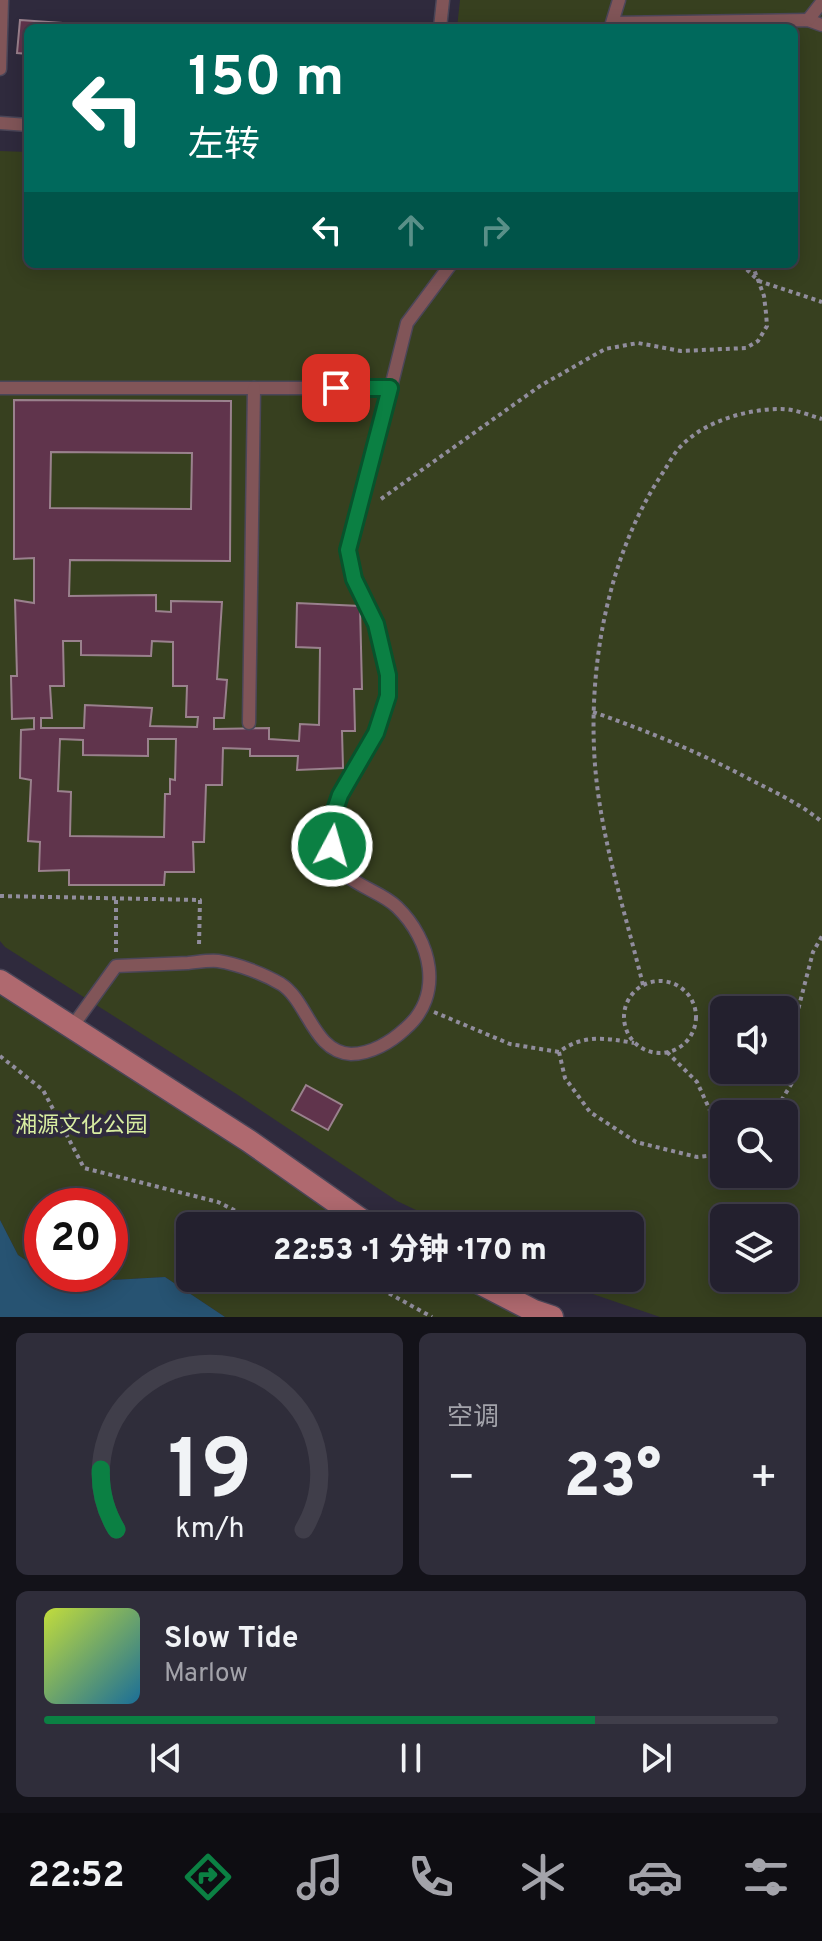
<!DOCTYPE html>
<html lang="zh">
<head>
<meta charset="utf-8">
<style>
	body { margin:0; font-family:Overpass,"Noto Sans SC",sans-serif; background:#2f2d3a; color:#f1f3f6; height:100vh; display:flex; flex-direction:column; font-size:30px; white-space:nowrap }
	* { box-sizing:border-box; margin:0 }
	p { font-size:26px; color:#a3a3aa }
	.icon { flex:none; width:44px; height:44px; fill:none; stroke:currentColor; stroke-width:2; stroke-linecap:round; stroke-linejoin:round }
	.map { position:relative; height:1317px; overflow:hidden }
	.sheet { display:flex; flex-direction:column; gap:16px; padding:16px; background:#131219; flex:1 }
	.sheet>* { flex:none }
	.guide { position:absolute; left:24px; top:24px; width:774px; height:244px; border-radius:12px; box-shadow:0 4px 20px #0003,0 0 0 2px #403e4a; background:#00695c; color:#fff; overflow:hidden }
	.fabs { position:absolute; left:710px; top:996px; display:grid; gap:16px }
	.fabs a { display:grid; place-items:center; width:88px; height:88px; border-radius:12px; background:#23202e; box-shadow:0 4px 20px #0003,0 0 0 2px #403e4a; font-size:40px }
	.speed { position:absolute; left:24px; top:1188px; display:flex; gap:16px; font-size:40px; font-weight:700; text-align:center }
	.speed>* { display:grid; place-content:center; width:104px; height:104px; border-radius:50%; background:#23202e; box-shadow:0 4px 20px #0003,0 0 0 2px #403e4a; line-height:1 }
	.speed .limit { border:12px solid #d22; background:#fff; color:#111 }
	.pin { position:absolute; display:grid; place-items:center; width:68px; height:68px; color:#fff; margin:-34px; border-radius:16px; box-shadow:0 4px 12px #0006 }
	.me { position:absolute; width:88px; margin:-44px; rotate:6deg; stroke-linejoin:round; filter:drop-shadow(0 0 6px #0008) }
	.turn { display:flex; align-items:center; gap:28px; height:168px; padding:0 32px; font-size:36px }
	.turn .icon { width:104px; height:104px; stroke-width:2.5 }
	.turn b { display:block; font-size:56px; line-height:68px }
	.lanes { display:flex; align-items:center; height:76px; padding:0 32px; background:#0003; justify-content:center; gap:40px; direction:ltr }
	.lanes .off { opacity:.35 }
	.big { font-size:60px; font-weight:800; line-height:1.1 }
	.sheet .tile { flex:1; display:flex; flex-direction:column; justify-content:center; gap:12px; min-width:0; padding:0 28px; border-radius:12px; background:#2f2d3a }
	.sheet .dial { align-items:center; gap:0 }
	.dial svg { height:208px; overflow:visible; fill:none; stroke:#403e4a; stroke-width:7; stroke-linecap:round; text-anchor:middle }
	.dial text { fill:#f1f3f6; stroke:none }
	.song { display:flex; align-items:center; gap:24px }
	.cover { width:96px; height:96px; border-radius:12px; background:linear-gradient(135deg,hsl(70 70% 55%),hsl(200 70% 35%)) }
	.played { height:8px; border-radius:4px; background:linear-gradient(90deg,#0b8043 75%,#403e4a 75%) }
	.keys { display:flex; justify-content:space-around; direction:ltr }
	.heat { display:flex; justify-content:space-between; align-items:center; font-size:44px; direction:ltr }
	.sheet .tiles { flex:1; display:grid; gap:16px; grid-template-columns:1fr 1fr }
	.tile:last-child { grid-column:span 2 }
	.trip { position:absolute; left:176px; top:1212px; width:468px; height:80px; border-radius:12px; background:#23202e; box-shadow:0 4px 20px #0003,0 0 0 2px #403e4a; font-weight:800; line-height:80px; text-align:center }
	.menu { display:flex; height:128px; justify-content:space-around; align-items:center; background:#0e0d12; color:#a3a3aa }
	.menu .icon { width:56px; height:56px }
	.menu .current { color:#0b8043 }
	.menu b { font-size:36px; color:#f1f3f6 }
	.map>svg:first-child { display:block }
	.green { fill:#37401f; fill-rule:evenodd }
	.water { fill:#275372 }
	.building { fill:#60344c; stroke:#9a818d; stroke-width:2; fill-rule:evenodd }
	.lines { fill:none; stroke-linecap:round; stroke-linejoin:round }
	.service-casing { stroke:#4b4658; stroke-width:15 }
	.secondary-casing { stroke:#4b4658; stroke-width:25 }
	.path { stroke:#918d9d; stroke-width:4; stroke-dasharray:4 4; stroke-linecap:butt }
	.service { stroke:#815558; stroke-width:12 }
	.secondary { stroke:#af696f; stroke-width:22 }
	.route-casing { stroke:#07532c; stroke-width:20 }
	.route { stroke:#0b8043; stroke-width:14 }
	.labels { text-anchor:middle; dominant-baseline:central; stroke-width:8; stroke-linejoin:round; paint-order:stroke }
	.park-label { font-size:22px; fill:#d8eda1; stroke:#2f2a3d }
</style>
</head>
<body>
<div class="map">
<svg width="822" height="1317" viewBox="0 0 822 1317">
	<rect width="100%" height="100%" fill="#2f2a3d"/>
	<g class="green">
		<path d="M460,0H822V1317H660L581,1290L556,1278H630V1226H450L397,1201L238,1095L5,947L0,941V151L28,152V264H794V28H457ZM724,1010H784V1070H724ZM724,1114H784V1174H724ZM724,1218H784V1278H724Z"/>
		<path d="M0,981L370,1226H190V1278H470L552,1317H225L165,1277L59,1283L46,1274H110V1206H42V1271L18,1255L0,1220Z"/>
	</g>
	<path class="water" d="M0,1220L18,1255L42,1271V1274L59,1283L165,1277L225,1317H0Z"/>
	<g class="building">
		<path d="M20,20L120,27L28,28V54L17,53Z"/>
		<path d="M14,400L231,401L230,561L70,560L69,596L156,595V611L171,612V601L222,602L217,679L227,680L224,718H214V729L269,728V739L299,741L300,724L319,725L320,648L296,647L297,603L360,606L362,689H354L355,731H342L343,768L297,770L298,756H250V749L223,748L222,785H206L204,842H193L194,872H165L164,885H69V870L39,871L40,842L28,841L31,780L20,778L21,730L34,729V718L12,719L11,676H17L15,600L34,603V558L14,559ZM51,452L192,453L191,509L50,508ZM63,641H81V655L151,656L152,641L173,642V686H187L186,717H198L197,727L150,726L152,708L85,705L84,728H41V718H52L50,686H64ZM60,739L83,740V755L148,756V739H176L175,780L170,779V794H165L164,837L70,836L71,792L58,791Z"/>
		<path d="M306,1085L342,1105L328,1130L292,1110Z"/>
	</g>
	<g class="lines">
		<g class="service-casing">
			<g id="service">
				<path d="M619,0L612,23L808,20L822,25"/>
				<path d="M808,20L822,2"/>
				<path d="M440,28L443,0"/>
				<path d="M0,69L2,0"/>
				<path d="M0,123L28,125"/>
				<path d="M0,388H390"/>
				<path d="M249,723L254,388"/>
				<path d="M72,1027L116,966C140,965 164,964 188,963C198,962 209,960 218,961C238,964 264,974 281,984C308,1001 313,1052 351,1054C371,1054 391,1042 405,1029C445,995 431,940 397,907C377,887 336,884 332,849C326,782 388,746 389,686C389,666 382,639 374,621C364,597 348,574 349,548C349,537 354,528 358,519L407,323L451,264"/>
			</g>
		</g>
		<g class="secondary-casing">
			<g id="secondary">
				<path d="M0,981L249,1141L370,1226"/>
				<path d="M470,1278L534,1311L552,1317"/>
			</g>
		</g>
		<g class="path">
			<path d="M741,264L759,281L822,302"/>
			<path d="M381,499L540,386L605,349L638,343L681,351L746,348L758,341L767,326L766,313L764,296L752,264"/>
			<path d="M593,712C648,731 701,753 753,781C777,793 802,805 822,822"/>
			<path d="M0,896L200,900L199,945"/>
			<path d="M116,952V898"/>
			<circle cx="660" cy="1017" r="36"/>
			<path d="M643,985C624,907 597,828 594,748C590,654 611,549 664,471C669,463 674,453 681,446C705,421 747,409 781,409C794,409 809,415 822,419"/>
			<path d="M434,1012L510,1044L559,1052C583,1034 606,1038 634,1043"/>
			<path d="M559,1052L565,1078L590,1112L636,1142L697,1157L724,1154"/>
			<path d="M667,1052L697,1082L724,1141"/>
			<path d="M0,1056L43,1090L84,1168L218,1202L266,1226"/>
			<path d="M773,1114L795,1078L798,1010L813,952L822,936"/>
			<path d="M361,1278L432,1317"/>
		</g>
		<use href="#service" class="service"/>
		<use href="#secondary" class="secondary"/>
	</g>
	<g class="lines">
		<g class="route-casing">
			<path id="route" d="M332,846L335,810L340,795L376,733L388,696V675L376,624L354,579L348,550L390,388H336"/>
		</g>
		<use href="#route" class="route"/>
	</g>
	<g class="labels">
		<g class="park-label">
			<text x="81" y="1126">湘源文化公园</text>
		</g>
	</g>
</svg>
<div class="fabs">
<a><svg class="icon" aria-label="sound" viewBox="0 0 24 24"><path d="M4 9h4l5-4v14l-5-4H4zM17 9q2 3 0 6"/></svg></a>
<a><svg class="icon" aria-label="search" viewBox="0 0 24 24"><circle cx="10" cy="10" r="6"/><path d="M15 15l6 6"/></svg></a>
<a><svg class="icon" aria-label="layers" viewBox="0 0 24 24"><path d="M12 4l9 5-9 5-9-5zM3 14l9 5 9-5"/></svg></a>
</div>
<div class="speed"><div class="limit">20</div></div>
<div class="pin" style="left:336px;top:388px;background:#d93025"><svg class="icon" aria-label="arrive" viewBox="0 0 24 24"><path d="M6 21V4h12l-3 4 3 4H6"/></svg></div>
<svg class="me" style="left:332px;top:846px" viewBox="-20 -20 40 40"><circle r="17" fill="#0b8043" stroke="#fff" stroke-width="3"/><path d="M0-11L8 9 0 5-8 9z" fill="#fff"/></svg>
<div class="trip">22:53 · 1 分钟 · 170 m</div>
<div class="guide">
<div class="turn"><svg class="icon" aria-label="left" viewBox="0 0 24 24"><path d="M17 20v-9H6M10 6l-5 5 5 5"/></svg><div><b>150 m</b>左转</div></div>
<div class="lanes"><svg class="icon" aria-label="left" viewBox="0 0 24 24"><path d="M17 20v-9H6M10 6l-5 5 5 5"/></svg><svg class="icon off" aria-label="ahead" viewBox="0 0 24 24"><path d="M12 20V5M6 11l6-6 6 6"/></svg><svg class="icon off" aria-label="right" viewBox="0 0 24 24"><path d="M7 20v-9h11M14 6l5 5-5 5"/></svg></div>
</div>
</div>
<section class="sheet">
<div class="tiles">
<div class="tile dial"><svg viewBox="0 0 100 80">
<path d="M14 69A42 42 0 1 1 86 69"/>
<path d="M14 69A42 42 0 0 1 8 46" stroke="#0b8043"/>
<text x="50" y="56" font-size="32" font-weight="700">19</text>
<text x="50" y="72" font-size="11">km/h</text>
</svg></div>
<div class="tile"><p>空调</p>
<div class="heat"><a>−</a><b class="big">23°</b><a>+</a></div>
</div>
<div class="tile">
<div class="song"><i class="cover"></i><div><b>Slow Tide</b><p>Marlow</p></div></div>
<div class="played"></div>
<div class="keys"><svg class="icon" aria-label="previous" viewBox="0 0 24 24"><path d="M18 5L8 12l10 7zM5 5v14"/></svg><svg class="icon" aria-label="pause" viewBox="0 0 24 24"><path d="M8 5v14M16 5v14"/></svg><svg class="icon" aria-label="next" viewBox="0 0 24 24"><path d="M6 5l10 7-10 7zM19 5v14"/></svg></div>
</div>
</div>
</section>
<nav class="menu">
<b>22:52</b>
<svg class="icon current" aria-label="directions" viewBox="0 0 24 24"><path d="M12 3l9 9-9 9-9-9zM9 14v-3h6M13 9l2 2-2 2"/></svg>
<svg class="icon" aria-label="music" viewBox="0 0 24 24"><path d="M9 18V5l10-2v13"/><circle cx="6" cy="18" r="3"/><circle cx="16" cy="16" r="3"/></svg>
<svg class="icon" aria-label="phone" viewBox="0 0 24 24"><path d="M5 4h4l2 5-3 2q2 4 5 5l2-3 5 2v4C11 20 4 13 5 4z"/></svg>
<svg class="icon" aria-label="climate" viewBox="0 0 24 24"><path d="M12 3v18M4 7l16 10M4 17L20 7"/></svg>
<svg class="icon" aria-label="car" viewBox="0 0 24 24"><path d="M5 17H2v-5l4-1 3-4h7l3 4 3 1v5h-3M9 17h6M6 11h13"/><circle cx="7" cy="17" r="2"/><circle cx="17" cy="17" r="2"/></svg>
<svg class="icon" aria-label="filters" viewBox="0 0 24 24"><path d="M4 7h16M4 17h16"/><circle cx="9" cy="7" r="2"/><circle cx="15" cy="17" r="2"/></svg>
</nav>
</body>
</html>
